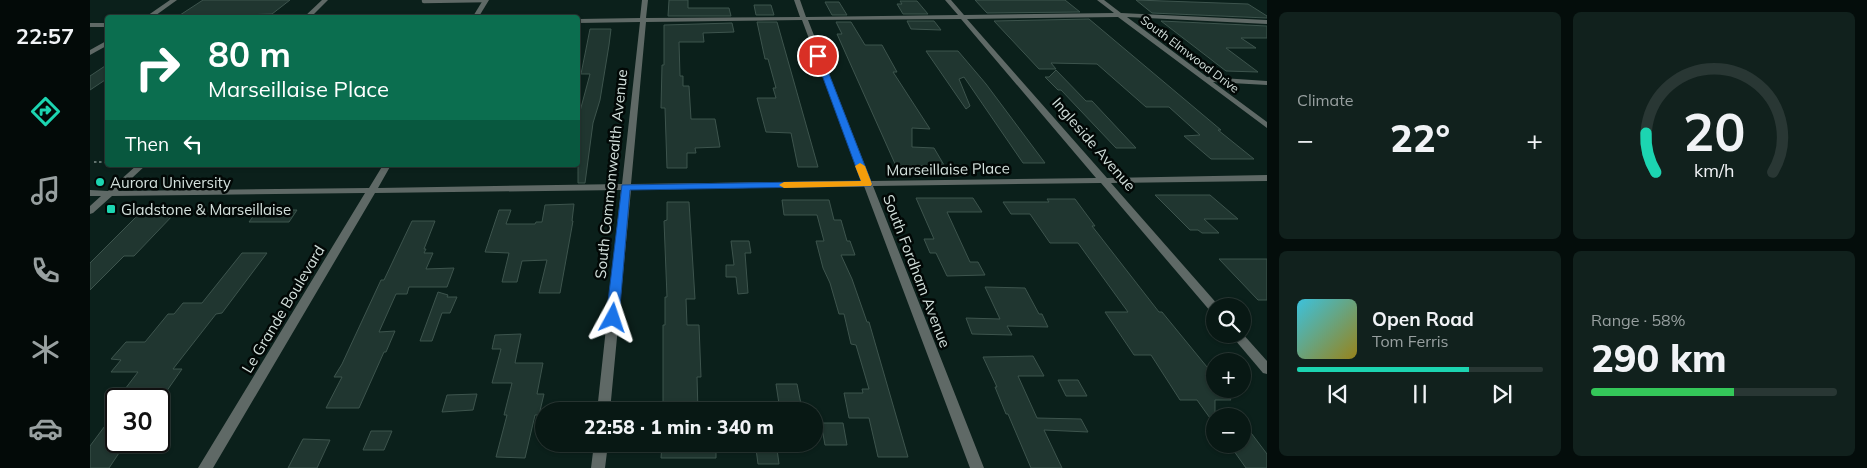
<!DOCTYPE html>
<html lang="en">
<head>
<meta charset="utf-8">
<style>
	body { margin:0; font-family:Mulish,sans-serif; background:#11211d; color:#f1f3f6; height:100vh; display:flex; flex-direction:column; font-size:19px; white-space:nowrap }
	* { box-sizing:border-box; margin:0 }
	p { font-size:16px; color:#98a0a0 }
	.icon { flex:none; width:28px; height:28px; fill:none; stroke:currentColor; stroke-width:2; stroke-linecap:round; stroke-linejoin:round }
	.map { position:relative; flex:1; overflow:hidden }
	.details { display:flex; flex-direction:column; gap:12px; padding:12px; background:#040d0b; width:600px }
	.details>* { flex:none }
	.banner { position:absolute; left:15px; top:15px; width:475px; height:152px; border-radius:5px; box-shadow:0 1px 4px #0004,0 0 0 1px #293734; background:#0b6e4f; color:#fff; overflow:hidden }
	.tools { position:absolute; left:1116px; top:298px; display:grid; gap:10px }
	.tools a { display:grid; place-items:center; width:45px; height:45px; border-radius:50%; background:#081814; box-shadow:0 1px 4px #0004,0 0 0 1px #293734; font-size:25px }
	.speed { position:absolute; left:15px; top:388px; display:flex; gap:10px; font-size:25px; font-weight:700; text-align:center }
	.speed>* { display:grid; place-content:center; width:65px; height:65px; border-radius:50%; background:#081814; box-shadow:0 1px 4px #0004,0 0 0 1px #293734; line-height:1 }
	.speed .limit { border:2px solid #111; border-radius:8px; background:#fff; color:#111 }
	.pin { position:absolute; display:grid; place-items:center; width:42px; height:42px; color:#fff; margin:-21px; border:2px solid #fff; border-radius:50%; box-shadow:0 1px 5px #0007 }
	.me { position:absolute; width:55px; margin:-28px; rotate:5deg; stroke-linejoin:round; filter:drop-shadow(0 0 4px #0008) }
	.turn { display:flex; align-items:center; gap:18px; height:105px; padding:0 20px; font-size:22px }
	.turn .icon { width:65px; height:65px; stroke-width:2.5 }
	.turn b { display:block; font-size:35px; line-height:42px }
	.then { display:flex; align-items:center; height:48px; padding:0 20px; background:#0003; gap:10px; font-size:19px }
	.big { font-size:38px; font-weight:800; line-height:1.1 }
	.details .tile { flex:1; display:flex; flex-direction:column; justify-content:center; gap:8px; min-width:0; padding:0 18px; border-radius:8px; background:#11211d }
	.details .dial { align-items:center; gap:0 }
	.dial svg { height:130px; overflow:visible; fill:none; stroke:#293734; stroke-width:7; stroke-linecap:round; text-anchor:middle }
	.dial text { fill:#f1f3f6; stroke:none }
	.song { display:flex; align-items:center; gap:15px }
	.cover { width:60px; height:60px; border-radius:8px; background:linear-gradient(135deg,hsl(190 70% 55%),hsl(50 70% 35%)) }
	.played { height:5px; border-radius:2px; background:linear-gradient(90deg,#1cd5b1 70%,#293734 70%) }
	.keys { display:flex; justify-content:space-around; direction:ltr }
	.heat { display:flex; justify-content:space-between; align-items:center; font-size:28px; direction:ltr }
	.charge { height:8px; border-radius:4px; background:linear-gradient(90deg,#34c759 58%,#293734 0) }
	.details .tiles { flex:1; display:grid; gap:12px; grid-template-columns:repeat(2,1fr) }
	.trip { position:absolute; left:445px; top:402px; width:288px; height:50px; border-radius:25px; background:#081814; box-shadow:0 1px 4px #0004,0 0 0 1px #293734; font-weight:800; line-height:50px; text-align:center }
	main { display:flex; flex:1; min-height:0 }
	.tabs { display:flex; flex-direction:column; width:90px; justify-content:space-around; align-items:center; background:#030a08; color:#98a0a0 }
	.tabs .icon { width:35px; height:35px }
	.tabs .active { color:#1cd5b1 }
	.tabs b { font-size:22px; color:#f1f3f6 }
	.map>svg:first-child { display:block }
	.building { fill:#203630; stroke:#3d544d }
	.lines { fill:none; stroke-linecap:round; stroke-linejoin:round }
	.path { stroke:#60726d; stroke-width:2; stroke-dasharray:2.5 2.5; stroke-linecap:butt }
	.lane { stroke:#5f6966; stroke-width:4.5 }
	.street { fill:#5f6966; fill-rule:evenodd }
	.route { fill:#1a73e8; stroke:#114b97 }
	.slow { fill:#f59e0b }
	.poi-dot { fill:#1cd5b1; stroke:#020806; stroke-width:2 }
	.labels { text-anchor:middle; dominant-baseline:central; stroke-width:5; stroke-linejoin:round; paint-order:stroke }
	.far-street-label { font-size:12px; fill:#d3e0dc; stroke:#020806 }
	.street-label { font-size:15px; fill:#d3e0dc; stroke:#020806 }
	.poi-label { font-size:15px; fill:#d3e0dc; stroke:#020806; text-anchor:start }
</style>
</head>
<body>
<main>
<nav class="tabs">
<b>22:57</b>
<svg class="icon active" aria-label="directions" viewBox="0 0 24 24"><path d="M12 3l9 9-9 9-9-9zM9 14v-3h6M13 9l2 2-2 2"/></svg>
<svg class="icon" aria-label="music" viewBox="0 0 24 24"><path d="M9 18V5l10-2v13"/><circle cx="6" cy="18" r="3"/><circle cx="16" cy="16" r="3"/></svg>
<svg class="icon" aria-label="phone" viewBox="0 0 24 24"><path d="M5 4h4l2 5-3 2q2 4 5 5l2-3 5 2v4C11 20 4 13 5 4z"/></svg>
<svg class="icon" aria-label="climate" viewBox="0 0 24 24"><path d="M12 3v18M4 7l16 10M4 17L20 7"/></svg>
<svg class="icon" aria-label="car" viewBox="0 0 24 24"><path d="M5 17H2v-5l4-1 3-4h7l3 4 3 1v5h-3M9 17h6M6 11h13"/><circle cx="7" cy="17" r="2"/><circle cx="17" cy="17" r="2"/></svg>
</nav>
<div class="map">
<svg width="1177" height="468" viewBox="0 0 1177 468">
	<rect width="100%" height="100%" fill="#0b201b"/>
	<g class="building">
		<path d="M113,0H200L182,14L87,17Z"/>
		<path d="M579,0H598V8H639L641,16H578Z"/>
		<path d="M885,0H975L990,12L897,13Z"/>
		<path d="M1046,0L1158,4L1177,16V18L1062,13Z"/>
		<path d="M810,1H827L838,14H813L807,4H812Z"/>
		<path d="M735,2H749L757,15H742Z"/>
		<path d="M664,5H681L684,15H666Z"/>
		<path d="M999,19L1131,130H1128L1164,159H1121L1094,136L1110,135L1079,107H1056L1007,64L961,63L966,69H949L904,21Z"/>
		<path d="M817,21H844L851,30L821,29Z"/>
		<path d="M1071,21L1177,26V38H1151L1166,48H1136L1168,72L1136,71Z"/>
		<path d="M667,22H687L728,167H708L701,133L676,132L667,98H686L683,88H686L678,59H675Z"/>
		<path d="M746,22H761L775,45H792L807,72H803L840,129L822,128V147L844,148L854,165L806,166L747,34H752Z"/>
		<path d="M642,23L644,32L613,33L614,42H589L590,76H593V86H599L601,119H625L630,147L605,148L606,153H597V168H577L575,108H571L572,65H574V25Z"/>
		<path d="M500,29H521L519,45L510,100L503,123L495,183H488V115H489L500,74H491Z"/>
		<path d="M836,51H868L896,84L955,163H933L874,77L869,79L880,106L876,109Z"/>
		<path d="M18,64V78L0,90V76Z"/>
		<path d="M966,70L996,101H1002L1046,148H1026L971,90H968L955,77H959Z"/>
		<path d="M1065,195H1120L1148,219H1114L1129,233H1112L1108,230H1100Z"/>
		<path d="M826,198H883L892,212H857L880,262H888L895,275L857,276L846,253H840L834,239H844Z"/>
		<path d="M957,199H985L1005,226H1002L1069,312H1072L1117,367L1125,378V389H1133L1141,400H1125V425L1107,400H1090L1061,355H1044L1015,312H1038L988,243H960L940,214H921L913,202H959Z"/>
		<path d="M692,200H739L744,220H751L757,241H760L765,255H751L762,279L777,322H779L818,457H788L779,418H759L754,393H773L772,389H779L766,345L761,344L754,314H749L740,283L733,268L726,241H734L727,215H694Z"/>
		<path d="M577,202H599L605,299H596L597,325H609L611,377H607L608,411H582V408L573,407V325H575V297H577L574,221L577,220Z"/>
		<path d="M484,204L482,221H483L470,293H449L457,260L432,261L427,282H412L419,253L395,252L409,210H421L416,224H445L446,222H452L455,205Z"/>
		<path d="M168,210H207L199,222H159Z"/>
		<path d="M52,211H81L79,213H85L44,256H34L0,290V263Z"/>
		<path d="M322,221H345L334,249H336L334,253H343L336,269L364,268L357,287H319L317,294H306L289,332L305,331L296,352H294L269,408H236L252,377H244L252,364L291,280H294Z"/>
		<path d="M641,241H659L661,253H655L658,293L648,294L646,277H636V265H644Z"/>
		<path d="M152,253H177L132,313L126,314L83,369H92L76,392L32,393L48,372H21L31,360L21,359L36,342H55L78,314H84L93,303H112Z"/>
		<path d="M1129,259H1177V300H1168Z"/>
		<path d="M895,287L935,288L949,314H952L958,327L917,326L922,335L882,334L876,318L910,319Z"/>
		<path d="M348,292L358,295L357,297H367L360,313H352L342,341H330Z"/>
		<path d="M431,334L425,363H453L447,394H454L449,415H445L435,458L406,457L417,415H414L422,383H402L411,349H402L405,335Z"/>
		<path d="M943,356L954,376H928L947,418L991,419L998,432L954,430L972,468H941L918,414H916L905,387H907L893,357Z"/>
		<path d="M968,380H988L997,396H976Z"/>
		<path d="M686,384H707L711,404H689Z"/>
		<path d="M387,394L383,410L352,412L357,395Z"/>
		<path d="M26,411V441H37L19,468H0V446Z"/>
		<path d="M1152,421L1177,454V468H1156L1139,444H1152Z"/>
		<path d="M731,423H753L757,445H735Z"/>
		<path d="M281,431H302L294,450H273Z"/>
		<path d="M213,439L240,440L227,468H198Z"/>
		<path d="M572,444H626V458H571Z"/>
		<path d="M666,449H687L689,464H668Z"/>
	</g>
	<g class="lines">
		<path class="path" d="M4,162H18"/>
		<path class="lane" d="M334,1L396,0"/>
		<g class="street">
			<path d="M80,0H87L62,18H54Z"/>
			<path d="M232,0H238L220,18H213Z"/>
			<path d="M393,0H399L388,18H382Z"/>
			<path d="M552,0H558L556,18L710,17L704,0H710L716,17L868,15L855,0H861L874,15L1024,13L1007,0H1014L1031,13L1177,20V24L1037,17L1117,77L1177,81V85L1123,82L1177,122V128L1028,17L877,19L1017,178L1177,175V181L1021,183L1129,306H1125V313L1121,312L1011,183L783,186L894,468H880L774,186L541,190L520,411H507L531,190L285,193L123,468H108L275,193L22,196L3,213L0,214V206L11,196H0V190L18,191L47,165H56L28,191L279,188L293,165H301L288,188L532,184L550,22L488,23V19L550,18ZM871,19L1006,178L781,181L718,20ZM712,20L772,181L541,184L556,22Z"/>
			<rect x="0" y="23" width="18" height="4"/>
			<path d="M18,40V45L0,55V50Z"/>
			<path d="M1152,333L1177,361V374L1173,373L1140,334Z"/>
			<path d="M504,444H518L515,468H501Z"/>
		</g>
	</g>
	<path class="route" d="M726,54L732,56L782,184L781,186L540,190L529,318L527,321H518L516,318L532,185L771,181L725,56Z"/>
	<path class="slow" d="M770,163L775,166L782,184L781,186L694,188L689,185L694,182L771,181L765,166Z"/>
	<g class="poi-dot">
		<circle cx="10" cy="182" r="5"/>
		<rect x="16" y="204" width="10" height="10" rx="2.5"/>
	</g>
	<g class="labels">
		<g class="far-street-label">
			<text transform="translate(1100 54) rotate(37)">South Elmwood Drive</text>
		</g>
		<g class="street-label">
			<text transform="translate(1004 144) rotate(49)">Ingleside Avenue</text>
			<text transform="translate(858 169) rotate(-1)">Marseillaise Place</text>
			<text transform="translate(521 174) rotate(-84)">South Commonwealth Avenue</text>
			<text transform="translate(827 271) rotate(69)">South Fordham Avenue</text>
			<text transform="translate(193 309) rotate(-59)">Le Grande Boulevard</text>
		</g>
		<g class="poi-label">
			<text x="20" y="182">Aurora University</text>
			<text x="31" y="209">Gladstone &amp; Marseillaise</text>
		</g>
	</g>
</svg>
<div class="tools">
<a><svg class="icon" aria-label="search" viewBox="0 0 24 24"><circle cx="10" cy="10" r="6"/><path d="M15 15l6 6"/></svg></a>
<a>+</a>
<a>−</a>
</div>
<div class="speed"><div class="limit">30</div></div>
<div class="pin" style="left:728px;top:56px;background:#d93025"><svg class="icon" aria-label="arrive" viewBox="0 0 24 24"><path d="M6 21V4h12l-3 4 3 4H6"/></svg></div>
<svg class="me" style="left:523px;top:318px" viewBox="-20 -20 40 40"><path d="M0-17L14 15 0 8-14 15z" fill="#1a73e8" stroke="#fff" stroke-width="4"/></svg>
<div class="trip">22:58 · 1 min · 340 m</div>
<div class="banner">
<div class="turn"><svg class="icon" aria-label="right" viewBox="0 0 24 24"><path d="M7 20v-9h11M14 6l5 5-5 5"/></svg><div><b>80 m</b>Marseillaise Place</div></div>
<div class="then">Then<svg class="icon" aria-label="left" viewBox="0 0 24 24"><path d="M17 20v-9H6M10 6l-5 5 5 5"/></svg></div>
</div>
</div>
<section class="details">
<div class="tiles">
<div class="tile"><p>Climate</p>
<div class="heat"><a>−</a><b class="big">22°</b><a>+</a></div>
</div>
<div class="tile dial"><svg viewBox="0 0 100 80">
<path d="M14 69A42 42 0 1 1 86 69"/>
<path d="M14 69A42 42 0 0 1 8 45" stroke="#1cd5b1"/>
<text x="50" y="56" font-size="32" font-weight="700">20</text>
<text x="50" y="72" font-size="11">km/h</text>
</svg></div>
<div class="tile">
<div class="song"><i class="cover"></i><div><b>Open Road</b><p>Tom Ferris</p></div></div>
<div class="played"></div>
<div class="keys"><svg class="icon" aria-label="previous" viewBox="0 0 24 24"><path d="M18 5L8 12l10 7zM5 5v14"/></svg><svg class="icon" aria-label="pause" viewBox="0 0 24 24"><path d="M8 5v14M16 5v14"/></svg><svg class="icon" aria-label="next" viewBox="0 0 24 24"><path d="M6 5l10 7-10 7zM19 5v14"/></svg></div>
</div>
<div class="tile"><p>Range · 58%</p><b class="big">290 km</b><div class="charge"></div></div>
</div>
</section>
</main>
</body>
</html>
